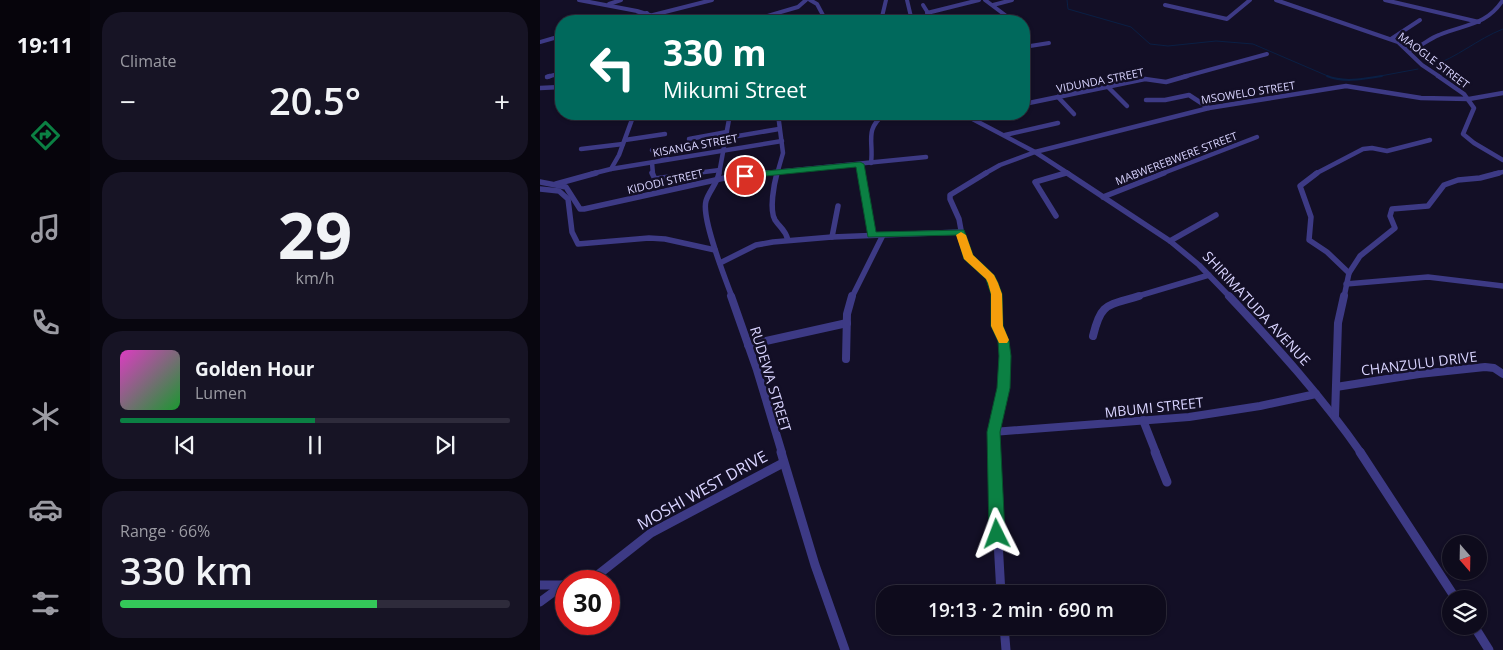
<!DOCTYPE html>
<html lang="en">
<head>
<meta charset="utf-8">
<style>
	body { margin:0; font-family:"Open Sans",sans-serif; background:#171425; color:#f1f3f6; height:100vh; display:flex; flex-direction:column; font-size:19px; white-space:nowrap }
	* { box-sizing:border-box; margin:0 }
	p { font-size:16px; color:#9b9ba3 }
	.icon { flex:none; width:28px; height:28px; fill:none; stroke:currentColor; stroke-width:2; stroke-linecap:round; stroke-linejoin:round }
	.map { position:relative; flex:1; overflow:hidden }
	.sheet { display:flex; flex-direction:column; gap:12px; padding:12px; background:#08060f; width:450px }
	.sheet>* { flex:none }
	.guide { position:absolute; left:15px; top:15px; width:475px; height:105px; border-radius:20px; box-shadow:0 1px 4px #0004,0 0 0 1px #2e2b3b; background:#00695c; color:#fff; overflow:hidden }
	.needle { width:32px; rotate:160deg }
	.fabs { position:absolute; left:902px; top:535px; display:grid; gap:10px }
	.fabs a { display:grid; place-items:center; width:45px; height:45px; border-radius:50%; background:#0e0b1c; box-shadow:0 1px 4px #0004,0 0 0 1px #2e2b3b; font-size:25px }
	.speed { position:absolute; left:15px; top:570px; display:flex; gap:10px; font-size:25px; font-weight:700; text-align:center }
	.speed>* { display:grid; place-content:center; width:65px; height:65px; border-radius:50%; background:#0e0b1c; box-shadow:0 1px 4px #0004,0 0 0 1px #2e2b3b; line-height:1 }
	.speed .limit { border:8px solid #d22; background:#fff; color:#111 }
	.pin { position:absolute; display:grid; place-items:center; width:42px; height:42px; color:#fff; margin:-21px; border:2px solid #fff; border-radius:50%; box-shadow:0 1px 5px #0007 }
	.me { position:absolute; width:55px; margin:-28px; rotate:357deg; stroke-linejoin:round; filter:drop-shadow(0 0 4px #0008) }
	.turn { display:flex; align-items:center; gap:18px; height:105px; padding:0 25px; font-size:22px }
	.turn .icon { width:65px; height:65px; stroke-width:2.5 }
	.turn b { display:block; font-size:35px; line-height:42px }
	.big { font-size:38px; font-weight:600; line-height:1.1 }
	.sheet .tile { flex:1; display:flex; flex-direction:column; justify-content:center; gap:8px; min-width:0; padding:0 18px; border-radius:20px; background:#171425 }
	.sheet .dial { align-items:center; gap:0 }
	.dial b { font-size:65px; line-height:1 }
	.song { display:flex; align-items:center; gap:15px }
	.cover { width:60px; height:60px; border-radius:8px; background:linear-gradient(135deg,hsl(310 70% 55%),hsl(130 70% 35%)) }
	.played { height:5px; border-radius:2px; background:linear-gradient(90deg,#0b8043 50%,#2e2b3b 50%) }
	.keys { display:flex; justify-content:space-around; direction:ltr }
	.heat { display:flex; justify-content:space-between; align-items:center; font-size:28px; direction:ltr }
	.charge { height:8px; border-radius:4px; background:linear-gradient(90deg,#34c759 66%,#2e2b3b 0) }
	.trip { position:absolute; left:336px; top:585px; width:290px; height:50px; border-radius:20px; background:#0e0b1c; box-shadow:0 1px 4px #0004,0 0 0 1px #2e2b3b; font-weight:600; line-height:50px; text-align:center }
	main { display:flex; flex:1; min-height:0 }
	.tab-bar { display:flex; flex-direction:column; width:90px; justify-content:space-around; align-items:center; background:#06040b; color:#9b9ba3 }
	.tab-bar .icon { width:35px; height:35px }
	.tab-bar .selected { color:#0b8043 }
	.tab-bar b { font-size:22px; color:#f1f3f6 }
	.map>svg:first-child { display:block }
	.lines { fill:none; stroke-linecap:round; stroke-linejoin:round }
	.stream-far1 { stroke:#0a1f44; stroke-width:1 }
	.stream { stroke:#0a1f44; stroke-width:2 }
	.street-far4 { stroke:#3d3a85; stroke-width:4 }
	.street-far3 { stroke:#3d3a85; stroke-width:4.5 }
	.street-far2 { stroke:#3d3a85; stroke-width:5.5 }
	.street-far1 { stroke:#3d3a85; stroke-width:8 }
	.street { stroke:#3d3a85; stroke-width:9 }
	.route { fill:#0b8043; stroke:#07532c }
	.slow { fill:#f59e0b }
	.labels { text-anchor:middle; dominant-baseline:central; stroke-width:5; stroke-linejoin:round; paint-order:stroke }
	.far-street-label { font-size:11px; fill:#d9d4ff; stroke:#130f26 }
	.street-label { font-size:14px; fill:#d9d4ff; stroke:#130f26 }
	.near-street-label { font-size:16px; fill:#d9d4ff; stroke:#130f26 }
</style>
</head>
<body>
<main>
<nav class="tab-bar">
<b>19:11</b>
<svg class="icon selected" aria-label="directions" viewBox="0 0 24 24"><path d="M12 3l9 9-9 9-9-9zM9 14v-3h6M13 9l2 2-2 2"/></svg>
<svg class="icon" aria-label="music" viewBox="0 0 24 24"><path d="M9 18V5l10-2v13"/><circle cx="6" cy="18" r="3"/><circle cx="16" cy="16" r="3"/></svg>
<svg class="icon" aria-label="phone" viewBox="0 0 24 24"><path d="M5 4h4l2 5-3 2q2 4 5 5l2-3 5 2v4C11 20 4 13 5 4z"/></svg>
<svg class="icon" aria-label="climate" viewBox="0 0 24 24"><path d="M12 3v18M4 7l16 10M4 17L20 7"/></svg>
<svg class="icon" aria-label="car" viewBox="0 0 24 24"><path d="M5 17H2v-5l4-1 3-4h7l3 4 3 1v5h-3M9 17h6M6 11h13"/><circle cx="7" cy="17" r="2"/><circle cx="17" cy="17" r="2"/></svg>
<svg class="icon" aria-label="filters" viewBox="0 0 24 24"><path d="M4 7h16M4 17h16"/><circle cx="9" cy="7" r="2"/><circle cx="15" cy="17" r="2"/></svg>
</nav>
<section class="sheet">
<div class="tile"><p>Climate</p>
<div class="heat"><a>−</a><b class="big">20.5°</b><a>+</a></div>
</div>
<div class="tile dial"><b>29</b><p>km/h</p></div>
<div class="tile">
<div class="song"><i class="cover"></i><div><b>Golden Hour</b><p>Lumen</p></div></div>
<div class="played"></div>
<div class="keys"><svg class="icon" aria-label="previous" viewBox="0 0 24 24"><path d="M18 5L8 12l10 7zM5 5v14"/></svg><svg class="icon" aria-label="pause" viewBox="0 0 24 24"><path d="M8 5v14M16 5v14"/></svg><svg class="icon" aria-label="next" viewBox="0 0 24 24"><path d="M6 5l10 7-10 7zM19 5v14"/></svg></div>
</div>
<div class="tile"><p>Range · 66%</p><b class="big">330 km</b><div class="charge"></div></div>
</section>
<div class="map">
<svg width="963" height="650" viewBox="0 0 963 650">
	<rect width="100%" height="100%" fill="#130f26"/>
	<g class="lines">
		<g class="stream-far1">
			<path d="M527,0L528,9L591,27L610,44L628,46L676,41L713,44L790,77"/>
			<path d="M891,66C917,58 937,39 963,29"/>
			<path d="M835,77L878,69"/>
		</g>
		<path class="stream" d="M787,76C804,83 824,79 842,76"/>
		<g class="street-far4">
			<path d="M39,0L97,11L129,21"/>
			<path d="M270,0L277,4L285,19"/>
			<path d="M367,0L372,21"/>
			<path d="M445,0L473,21"/>
			<path d="M736,0L858,42L882,65L900,77"/>
			<path d="M845,0L939,22"/>
			<path d="M69,4L81,0"/>
			<path d="M383,5L393,21"/>
			<path d="M453,5L472,0"/>
			<path d="M625,5L687,19L710,0"/>
			<path d="M387,13L439,0"/>
			<path d="M113,15L172,0"/>
			<path d="M78,21L107,13"/>
			<path d="M210,21L258,7L266,0"/>
			<path d="M341,21L346,0"/>
			<path d="M851,39L880,20"/>
			<path d="M0,42L21,36"/>
			<path d="M484,47L509,43"/>
			<path d="M868,51C880,48 888,39 899,35C925,24 946,26 963,0"/>
			<path d="M7,77L21,73"/>
			<path d="M643,77L727,54"/>
		</g>
		<g class="street-far3">
			<path d="M898,76L924,94L934,108L923,134L934,143L963,160"/>
			<path d="M7,77L10,76"/>
			<path d="M568,87L587,106"/>
			<path d="M0,88L21,87"/>
			<path d="M518,97L534,114"/>
			<path d="M606,100H625L649,95L669,108"/>
			<path d="M484,104L605,79L626,82L647,76"/>
			<path d="M423,114L495,152L529,174"/>
			<path d="M65,118L94,114"/>
			<path d="M465,135L518,123"/>
			<path d="M186,138L239,129"/>
			<path d="M149,139L187,132"/>
			<path d="M85,140L125,134"/>
			<path d="M41,149L83,144"/>
			<path d="M112,150L119,156L128,159"/>
			<path d="M112,163L113,174"/>
			<path d="M331,163C334,141 324,131 344,114"/>
			<path d="M320,164L322,174"/>
			<path d="M71,169L242,141"/>
			<path d="M51,174L71,169L79,155L94,114"/>
			<path d="M148,174L180,170"/>
			<path d="M179,174L190,114"/>
			<path d="M215,174L386,157"/>
			<path d="M237,174L243,153L238,114"/>
			<path d="M444,174L460,165L495,152L669,108L806,86L881,98L929,99L963,93"/>
			<path d="M521,174L526,173"/>
			<path d="M621,174L717,137"/>
			<path d="M775,174L823,149L832,148L847,151L890,140"/>
			<path d="M954,174L963,172"/>
		</g>
		<g class="street-far2">
			<path d="M112,173L115,179L157,173"/>
			<path d="M179,173C177,184 169,191 166,201C161,218 185,278 192,297"/>
			<path d="M237,173C234,184 229,210 235,220C241,229 245,229 248,240"/>
			<path d="M322,173L332,235"/>
			<path d="M446,173L410,195V199L419,219L425,252L451,279L457,297"/>
			<path d="M527,173L630,241L659,265L690,297"/>
			<path d="M777,173L760,186L771,217L769,240L787,252L809,273"/>
			<path d="M0,182L26,187L40,209H44L189,177L227,173"/>
			<path d="M16,184L56,173"/>
			<path d="M0,189L19,191L28,199L32,232L38,244L109,238L125,239L175,250"/>
			<path d="M563,197L624,173"/>
			<path d="M516,216L495,182L526,173"/>
			<path d="M292,237L298,206"/>
			<path d="M630,241L676,215"/>
			<path d="M180,263L216,245L233,242L292,237L420,232"/>
			<path d="M806,284L888,277L963,286"/>
			<path d="M312,297L343,235"/>
			<path d="M595,297L669,275"/>
			<path d="M804,297L809,273L820,256L855,228L850,216L852,209L888,206L904,185L918,180L940,178L959,173"/>
		</g>
		<g class="street-far1">
			<path d="M191,296L217,370L242,453"/>
			<path d="M689,296C736,346 782,397 821,453"/>
			<path d="M553,336C561,302 567,306 599,296"/>
			<path d="M208,345L307,323"/>
			<path d="M306,359L307,314L312,296"/>
			<path d="M796,387L879,374L945,367L954,368L963,374"/>
			<path d="M795,416L798,323L804,296"/>
			<path d="M603,420L616,453"/>
			<path d="M453,432L649,417L720,406L776,394"/>
			<path d="M453,453L455,428L466,366L465,346L456,318L457,296"/>
		</g>
		<g class="street">
			<path d="M241,452L275,565L305,650"/>
			<path d="M453,452L461,594"/>
			<path d="M615,452L627,482"/>
			<path d="M820,452L916,599"/>
			<path d="M50,581L111,533L243,463"/>
			<path d="M0,585H23"/>
			<path d="M0,602L23,585"/>
			<path d="M464,626L466,650"/>
			<path d="M934,626L949,650"/>
		</g>
	</g>
	<path class="route" d="M320,162L324,164L336,232L424,230L433,255L454,275L458,283L462,294L463,326L469,341L471,356L470,388L460,432L465,534L462,540L457,542L452,540L449,534L447,432L457,388L459,356L458,341L451,326V294L446,279L424,259L417,235L328,237L316,167L205,178L201,176L205,173Z"/>
	<path class="slow" d="M421,232L426,235L433,255L454,275L458,283L462,294L463,326L469,340L467,343H459L451,326V294L448,283L446,279L424,259L416,235Z"/>
	<g class="labels">
		<g class="far-street-label">
			<text transform="translate(894 60) rotate(37)">MAOGLE STREET</text>
			<text transform="translate(560 80) rotate(-11)">VIDUNDA STREET</text>
			<text transform="translate(708 92) rotate(-9)">MSOWELO STREET</text>
			<text transform="translate(155 145) rotate(-10)">KISANGA STREET</text>
			<text transform="translate(636 158) rotate(-21)">MABWEREBWERE STREET</text>
			<text transform="translate(125 181) rotate(-13)">KIDODI STREET</text>
		</g>
		<g class="street-label">
			<text transform="translate(717 308) rotate(47)">SHIRIMATUDA AVENUE</text>
			<text transform="translate(879 363) rotate(-7)">CHANZULU DRIVE</text>
			<text transform="translate(231 379) rotate(73)">RUDEWA STREET</text>
			<text transform="translate(614 407) rotate(-6)">MBUMI STREET</text>
		</g>
		<g class="near-street-label">
			<text transform="translate(162 490) rotate(-29)">MOSHI WEST DRIVE</text>
		</g>
	</g>
</svg>
<div class="fabs">
<a><svg class="needle" viewBox="-14 -14 28 28"><path d="M0-13l5 13h-10z" fill="#e53935"/><path d="M0 13l5-13h-10z" fill="#9b9ba3"/></svg></a>
<a><svg class="icon" aria-label="layers" viewBox="0 0 24 24"><path d="M12 4l9 5-9 5-9-5zM3 14l9 5 9-5"/></svg></a>
</div>
<div class="speed"><div class="limit">30</div></div>
<div class="pin" style="left:205px;top:176px;background:#d93025"><svg class="icon" aria-label="arrive" viewBox="0 0 24 24"><path d="M6 21V4h12l-3 4 3 4H6"/></svg></div>
<svg class="me" style="left:457px;top:534px" viewBox="-20 -20 40 40"><path d="M0-17L14 15 0 8-14 15z" fill="#0b8043" stroke="#fff" stroke-width="4"/></svg>
<div class="trip">19:13 · 2 min · 690 m</div>
<div class="guide">
<div class="turn"><svg class="icon" aria-label="left" viewBox="0 0 24 24"><path d="M17 20v-9H6M10 6l-5 5 5 5"/></svg><div><b>330 m</b>Mikumi Street</div></div>
</div>
</div>
</main>
</body>
</html>
